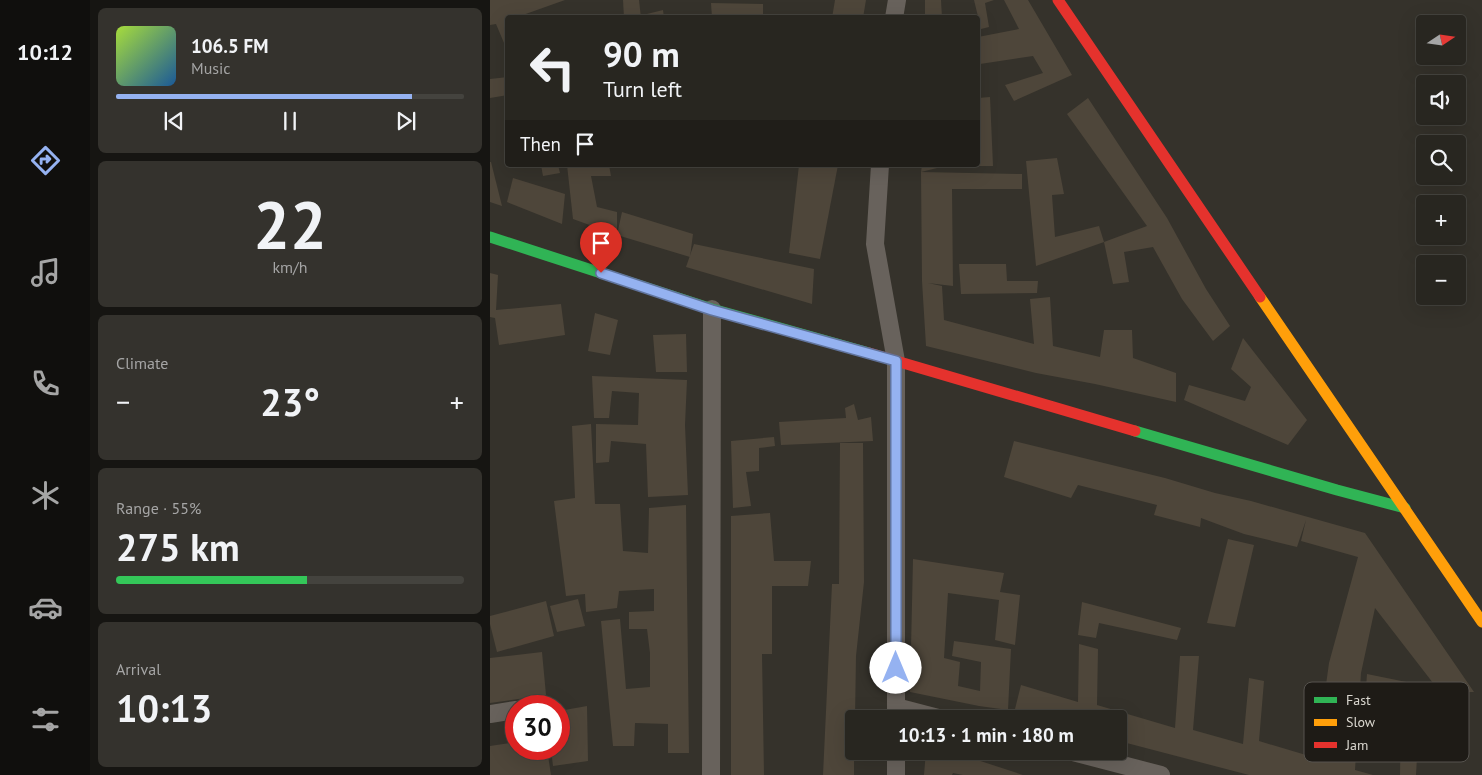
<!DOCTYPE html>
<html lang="en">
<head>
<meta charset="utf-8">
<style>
	body { margin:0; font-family:"PT Sans",sans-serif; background:#34322d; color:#f1f3f6; height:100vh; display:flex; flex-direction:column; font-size:19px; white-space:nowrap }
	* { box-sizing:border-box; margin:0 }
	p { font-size:16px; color:#a5a5a5 }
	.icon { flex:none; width:28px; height:28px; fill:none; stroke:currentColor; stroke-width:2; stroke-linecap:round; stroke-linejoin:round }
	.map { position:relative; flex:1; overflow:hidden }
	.sheet { display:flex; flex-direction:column; gap:8px; padding:8px; background:#161512; width:400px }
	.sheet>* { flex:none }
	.top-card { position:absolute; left:15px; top:15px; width:475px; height:152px; border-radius:5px; box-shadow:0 5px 20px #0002,0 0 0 1px #44433e; background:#282620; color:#f1f3f6; overflow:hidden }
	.needle { width:32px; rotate:77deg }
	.controls { position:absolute; left:926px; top:15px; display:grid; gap:10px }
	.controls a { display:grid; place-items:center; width:50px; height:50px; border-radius:5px; background:#282620; box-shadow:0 5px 20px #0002,0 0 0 1px #44433e; font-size:25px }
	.speed { position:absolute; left:15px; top:695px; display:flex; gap:10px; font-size:25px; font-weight:700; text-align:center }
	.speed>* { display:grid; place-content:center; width:65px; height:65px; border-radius:50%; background:#282620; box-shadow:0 5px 20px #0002,0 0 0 1px #44433e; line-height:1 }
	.speed .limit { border:8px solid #d22; background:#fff; color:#111 }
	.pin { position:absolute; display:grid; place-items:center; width:42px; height:42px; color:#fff; margin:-51px -21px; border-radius:50% 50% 50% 0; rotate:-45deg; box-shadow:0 0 5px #0007 }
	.pin .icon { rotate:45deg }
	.me { position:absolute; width:55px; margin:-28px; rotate:0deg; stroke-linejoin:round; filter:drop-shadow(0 0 4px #0008) }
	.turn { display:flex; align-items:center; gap:18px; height:105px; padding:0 15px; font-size:22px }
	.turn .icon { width:65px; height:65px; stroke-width:2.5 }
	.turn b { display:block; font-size:35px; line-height:42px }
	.then { display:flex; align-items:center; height:48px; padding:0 15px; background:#0003; gap:10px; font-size:19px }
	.big { font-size:38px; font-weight:800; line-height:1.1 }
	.sheet .tile { flex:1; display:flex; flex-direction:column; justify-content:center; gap:8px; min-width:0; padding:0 18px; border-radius:8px; background:#34322d }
	.sheet .dial { align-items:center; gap:0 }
	.dial b { font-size:65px; line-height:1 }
	.song { display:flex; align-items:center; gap:15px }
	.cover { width:60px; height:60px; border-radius:8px; background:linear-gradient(135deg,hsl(80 70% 55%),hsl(210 70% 35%)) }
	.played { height:5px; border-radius:2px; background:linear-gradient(90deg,#95b2f1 85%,#44433e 85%) }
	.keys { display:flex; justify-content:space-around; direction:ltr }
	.heat { display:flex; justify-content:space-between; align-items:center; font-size:28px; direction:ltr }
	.charge { height:8px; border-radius:4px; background:linear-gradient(90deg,#34c759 55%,#44433e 0) }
	.trip { position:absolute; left:355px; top:710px; width:282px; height:50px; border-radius:5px; background:#282620; box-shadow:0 5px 20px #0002,0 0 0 1px #44433e; font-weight:800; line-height:50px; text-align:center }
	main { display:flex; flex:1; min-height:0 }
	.tab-bar { display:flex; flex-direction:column; width:90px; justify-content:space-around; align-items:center; background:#100f0d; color:#a5a5a5 }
	.tab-bar .icon { width:35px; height:35px }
	.tab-bar .current { color:#95b2f1 }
	.tab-bar b { font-size:22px; color:#f1f3f6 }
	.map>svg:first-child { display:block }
	.building { fill:#4e463a }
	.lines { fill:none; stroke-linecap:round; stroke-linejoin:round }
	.street { stroke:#68625c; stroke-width:18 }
	.fast { stroke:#30b455; stroke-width:11 }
	.slow { stroke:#ff9f0a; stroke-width:11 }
	.jam { stroke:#e5322d; stroke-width:11 }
	.route-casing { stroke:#61749d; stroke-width:12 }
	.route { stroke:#95b2f1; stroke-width:9 }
	.key { fill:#1e1b16; stroke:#56534e; stroke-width:1 }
	.key-label { font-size:14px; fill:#dad7cf }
</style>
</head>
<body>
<main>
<nav class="tab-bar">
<b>10:12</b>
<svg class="icon current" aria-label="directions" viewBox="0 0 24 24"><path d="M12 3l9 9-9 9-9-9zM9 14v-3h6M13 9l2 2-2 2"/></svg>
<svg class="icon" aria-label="music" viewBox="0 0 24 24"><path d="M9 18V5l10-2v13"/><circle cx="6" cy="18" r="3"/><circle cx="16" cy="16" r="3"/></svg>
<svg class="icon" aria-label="phone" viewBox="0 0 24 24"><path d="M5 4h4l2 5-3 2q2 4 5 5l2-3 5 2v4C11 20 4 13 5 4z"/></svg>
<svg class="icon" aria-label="climate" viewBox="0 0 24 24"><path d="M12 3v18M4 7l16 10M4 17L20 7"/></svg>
<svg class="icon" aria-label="car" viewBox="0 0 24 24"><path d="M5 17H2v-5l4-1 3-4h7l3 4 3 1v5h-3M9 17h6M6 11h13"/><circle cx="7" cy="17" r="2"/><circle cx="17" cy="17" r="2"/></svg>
<svg class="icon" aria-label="filters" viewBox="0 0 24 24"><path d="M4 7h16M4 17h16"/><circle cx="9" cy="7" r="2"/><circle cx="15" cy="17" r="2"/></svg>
</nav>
<section class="sheet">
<div class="tile">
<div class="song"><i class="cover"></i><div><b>106.5 FM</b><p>Music</p></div></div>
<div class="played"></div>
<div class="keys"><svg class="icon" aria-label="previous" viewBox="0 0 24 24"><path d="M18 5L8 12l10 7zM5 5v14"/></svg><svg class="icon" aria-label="pause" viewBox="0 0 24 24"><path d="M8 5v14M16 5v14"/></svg><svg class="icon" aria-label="next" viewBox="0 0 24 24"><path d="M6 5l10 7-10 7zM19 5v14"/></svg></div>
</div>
<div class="tile dial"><b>22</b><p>km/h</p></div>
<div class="tile"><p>Climate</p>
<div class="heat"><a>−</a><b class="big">23°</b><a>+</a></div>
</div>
<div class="tile"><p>Range · 55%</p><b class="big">275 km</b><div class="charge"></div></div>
<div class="tile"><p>Arrival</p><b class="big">10:13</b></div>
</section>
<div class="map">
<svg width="992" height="775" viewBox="0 0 992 775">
	<rect width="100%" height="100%" fill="#35322b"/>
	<g class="building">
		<path d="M0,0H75L30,16L31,18H18L17,50L6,24L0,25Z"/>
		<path d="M133,0H149L151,18H134Z"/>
		<path d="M345,0H376L373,18H342Z"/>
		<path d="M435,0H451L452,18H435Z"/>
		<path d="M484,0H504L495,3L499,27L491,29Z"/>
		<path d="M514,0H538L582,75L524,101L515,85L553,73L543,56L490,64L488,53V37L529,29Z"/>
		<path d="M221,3L273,4V18H222Z"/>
		<path d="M173,10L174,18H158L157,14Z"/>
		<path d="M18,77V95L0,98V79Z"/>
		<path d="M500,97L503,166H488V98Z"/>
		<path d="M598,98L677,218L716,289L740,326L723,341L692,299L663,247L634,252L639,282L623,284L614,242L657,226L577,114Z"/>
		<path d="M567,158L574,194L562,195L565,237L609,226L614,242L546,266L536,161Z"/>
		<path d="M0,162H1L12,206L0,202Z"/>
		<path d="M51,165H68L70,173L53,176Z"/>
		<path d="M77,165H119L121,176H101L107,207L127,212V235L132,212L203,234L200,257L127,235L83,219Z"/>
		<path d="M309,165H348L330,259L299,253Z"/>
		<path d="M432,165H482V167L447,168L431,172L532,174V189H462L463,286L438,283L452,286L454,320L544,344L540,299L560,297L563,346L610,357L614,330H642L643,358L686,373V402L605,384L546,373L436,346L432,281L431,172Z"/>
		<path d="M23,178L75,194L72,224L17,202Z"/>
		<path d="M204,244L324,269L322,304L196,267Z"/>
		<path d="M469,264H516L517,281H548L547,293L471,294Z"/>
		<path d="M0,273L8,275L6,310L71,304L75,335L9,345L5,318L0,317Z"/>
		<path d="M105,313L128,320L120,355L98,351Z"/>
		<path d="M196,334L197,372H166L163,335Z"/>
		<path d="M753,338L817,420L798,445L694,400L699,385L755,401L761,387L741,369Z"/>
		<path d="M102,376L197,380L195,425L198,495L158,497L156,444L121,441L119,462L106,463V424L148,425L149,393L122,391L119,418H104Z"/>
		<path d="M364,404L368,420L381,417L383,441L291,445L289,422L356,418L355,408Z"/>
		<path d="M101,424L105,504H130L133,551L158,553L159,508L196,505L199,753H178V724L145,723L144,746H123L111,621L130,619L136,689L160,687V653L157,629H139V612L164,611V589L129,591L127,608L96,612L95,594L76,596L64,501L85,498L82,426Z"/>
		<path d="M284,437L285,446L269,448V471L256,472L261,506L243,508L241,441Z"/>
		<path d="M524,441L675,478L725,493L761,501L875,533L984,692H950L885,608L871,673L865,770L883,775H759L629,741V719H545L524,713L531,685L588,702L589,644L608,649L607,705L685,728L690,656H709L703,730L753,744L759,678L774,681L769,741L826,758L839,663L868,557L811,541L816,520L807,547L754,534L711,518L710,527L664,515L667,505L588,485L581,498L514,477Z"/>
		<path d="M350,443H373L374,582L366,656L365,719H364V775H333L342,584H349Z"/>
		<path d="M280,513L284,561H321L318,586H282V654H272L274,775H241V516Z"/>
		<path d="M738,539L764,545L745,627L717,623Z"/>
		<path d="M423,559L514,573L510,592L530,595L525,645L505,640L509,600L458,593L454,658L470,662L468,686L490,691L491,662L462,656L464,641L521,649L518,710L489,706L420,692Z"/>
		<path d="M88,599L95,626L67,632L60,606Z"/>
		<path d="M56,601L64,636L7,652L0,624V616Z"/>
		<path d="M592,602L691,628L687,640L609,623L606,638L588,635Z"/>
		<path d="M52,652L56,695L0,703V658Z"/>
		<path d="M877,674L931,685L926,775H910L911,709L875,701Z"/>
		<path d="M97,706L98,761L63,766L61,749H69V711Z"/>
		<path d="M26,742V749H57L61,775H0V746Z"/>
		<path d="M436,751H460L533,775H473L463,773L462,775H434Z"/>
	</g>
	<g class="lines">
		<g class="street">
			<path d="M404,18L407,0"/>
			<path d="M390,165L385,244L406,361V719"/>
			<path d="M406,707L452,719"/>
			<path d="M0,714L26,710"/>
			<path d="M579,751L671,775"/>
			<path d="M221,775L222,309"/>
			<path d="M406,775V751"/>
		</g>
		<g class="fast">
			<path d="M0,237L222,309L379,353"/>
			<path d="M645,431L847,490L915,508"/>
		</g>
		<path class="slow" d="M770,297L992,622"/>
		<g class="jam">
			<path d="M568,0L770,297"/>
			<path d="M379,353L645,431"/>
		</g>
	</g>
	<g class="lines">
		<g class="route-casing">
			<path id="route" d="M111,273L222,310L406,361V668"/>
		</g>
		<use href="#route" class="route"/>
	</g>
	<rect x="814" y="682" width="165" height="80" rx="8" class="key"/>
	<rect x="824" y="697" width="23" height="6" fill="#30b455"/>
	<rect x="824" y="719" width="23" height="7" fill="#ff9f0a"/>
	<rect x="824" y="742" width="23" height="6" fill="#e5322d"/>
	<g class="key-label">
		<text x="856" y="705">Fast</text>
		<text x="856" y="727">Slow</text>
		<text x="856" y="750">Jam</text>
	</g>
</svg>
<div class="controls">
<a><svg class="needle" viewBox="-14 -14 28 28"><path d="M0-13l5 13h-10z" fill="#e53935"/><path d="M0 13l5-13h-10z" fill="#a5a5a5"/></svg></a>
<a><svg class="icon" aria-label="sound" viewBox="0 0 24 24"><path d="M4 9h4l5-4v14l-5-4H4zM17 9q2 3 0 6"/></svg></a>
<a><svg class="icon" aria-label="search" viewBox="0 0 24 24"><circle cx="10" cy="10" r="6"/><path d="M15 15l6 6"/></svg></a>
<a>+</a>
<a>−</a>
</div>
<div class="speed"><div class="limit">30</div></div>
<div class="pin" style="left:111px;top:273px;background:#d93025"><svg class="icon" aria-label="arrive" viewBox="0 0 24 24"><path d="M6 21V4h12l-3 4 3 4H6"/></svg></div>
<svg class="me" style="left:406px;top:668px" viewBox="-20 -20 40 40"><circle r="19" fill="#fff"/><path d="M0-13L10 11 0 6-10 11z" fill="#95b2f1"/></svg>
<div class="trip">10:13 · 1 min · 180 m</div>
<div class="top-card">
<div class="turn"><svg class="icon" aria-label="left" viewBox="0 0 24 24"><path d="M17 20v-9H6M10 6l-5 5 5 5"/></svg><div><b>90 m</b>Turn left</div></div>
<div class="then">Then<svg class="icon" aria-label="arrive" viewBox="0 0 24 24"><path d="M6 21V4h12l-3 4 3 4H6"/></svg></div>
</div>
</div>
</main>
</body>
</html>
